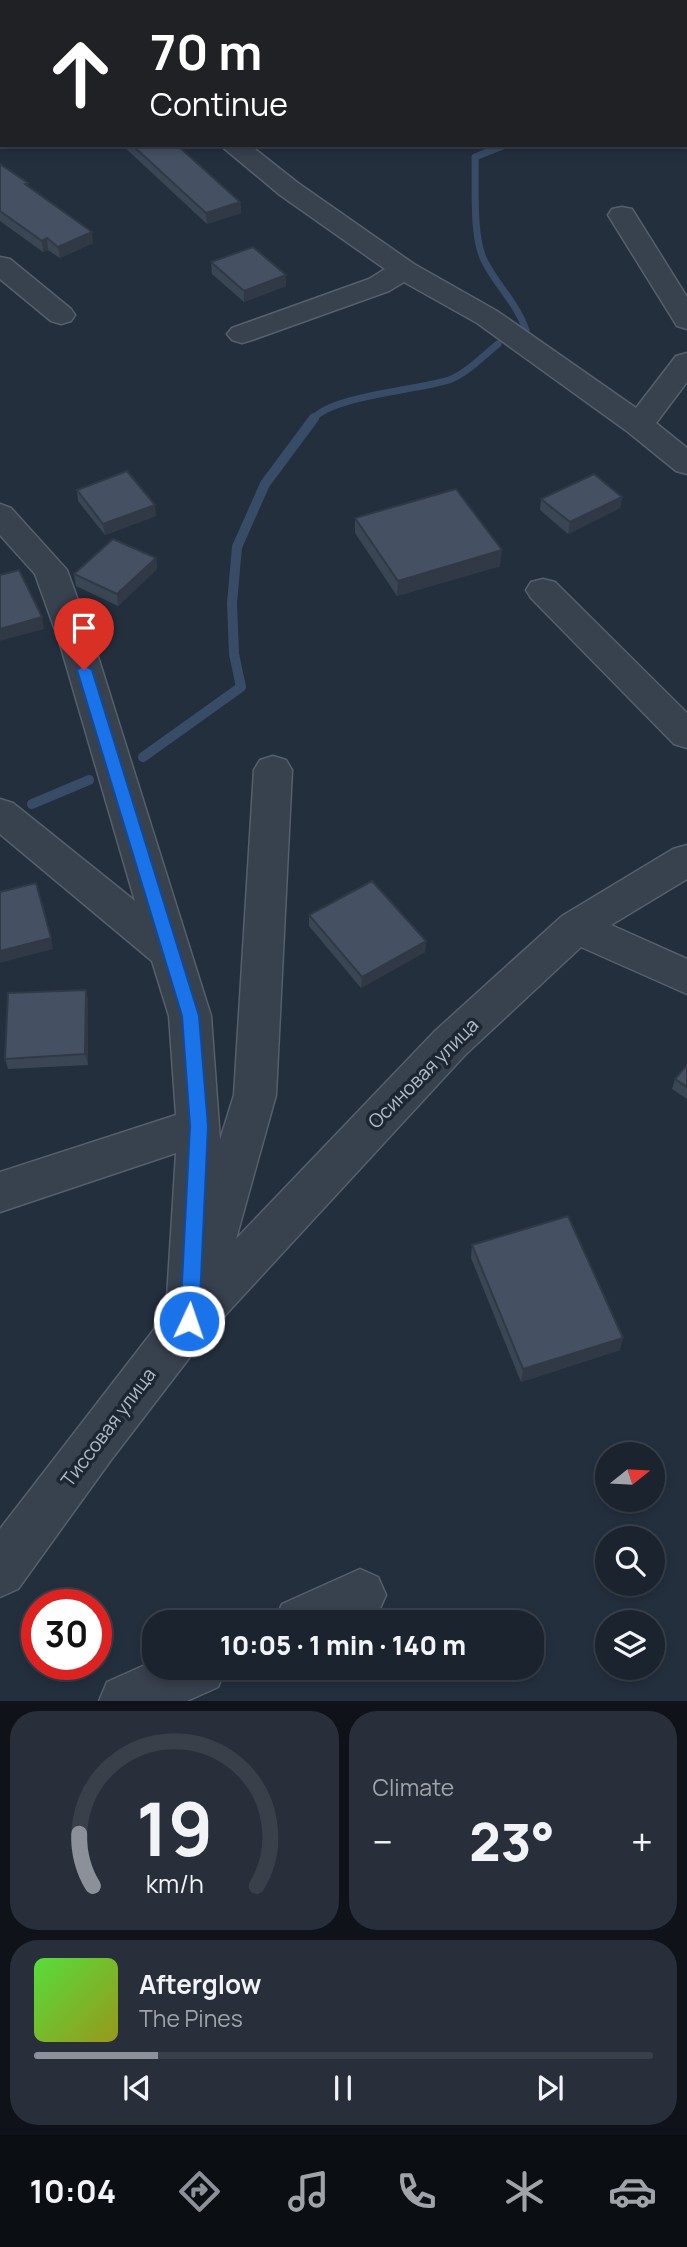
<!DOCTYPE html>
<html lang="en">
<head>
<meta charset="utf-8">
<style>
	body { margin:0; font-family:Manrope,sans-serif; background:#282f3a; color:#f1f3f6; height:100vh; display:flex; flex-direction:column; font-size:26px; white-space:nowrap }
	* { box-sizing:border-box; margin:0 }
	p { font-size:23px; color:#a0a4aa }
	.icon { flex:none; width:38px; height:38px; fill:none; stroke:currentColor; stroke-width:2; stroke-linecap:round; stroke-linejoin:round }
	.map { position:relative; height:1701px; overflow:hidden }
	.sheet { display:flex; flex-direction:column; gap:10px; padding:10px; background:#0f1319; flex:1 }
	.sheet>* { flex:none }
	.hud { position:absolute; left:0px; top:0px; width:688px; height:147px; box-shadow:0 4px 10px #0003,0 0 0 2px #39404a; background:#202124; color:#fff; overflow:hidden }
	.needle { width:46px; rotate:72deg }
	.controls { position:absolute; left:595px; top:1442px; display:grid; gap:14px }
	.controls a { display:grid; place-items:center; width:70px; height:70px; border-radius:50%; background:#1b232e; box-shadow:0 4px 10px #0003,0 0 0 2px #39404a; font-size:35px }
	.speed { position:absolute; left:21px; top:1589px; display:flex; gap:14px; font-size:35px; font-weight:700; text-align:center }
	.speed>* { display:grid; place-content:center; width:91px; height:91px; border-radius:50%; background:#1b232e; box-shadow:0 4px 10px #0003,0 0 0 2px #39404a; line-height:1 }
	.speed .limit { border:10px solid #d22; background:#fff; color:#111 }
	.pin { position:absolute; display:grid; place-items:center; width:60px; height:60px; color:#fff; margin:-72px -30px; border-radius:50% 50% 50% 0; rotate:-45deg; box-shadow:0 0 7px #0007 }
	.pin .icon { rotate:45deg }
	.me { position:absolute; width:77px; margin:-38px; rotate:3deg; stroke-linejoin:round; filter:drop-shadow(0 0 5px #0008) }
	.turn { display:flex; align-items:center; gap:24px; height:147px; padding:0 35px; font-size:32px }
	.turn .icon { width:91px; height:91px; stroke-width:2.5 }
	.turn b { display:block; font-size:49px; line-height:60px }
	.big { font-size:52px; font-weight:800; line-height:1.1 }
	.sheet .widget { flex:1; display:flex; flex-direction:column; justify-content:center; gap:10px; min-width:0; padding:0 24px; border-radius:28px; background:#282f3a }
	.sheet .dial { align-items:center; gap:0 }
	.dial svg { height:182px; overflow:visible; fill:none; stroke:#39404a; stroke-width:7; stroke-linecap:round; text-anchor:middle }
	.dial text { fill:#f1f3f6; stroke:none }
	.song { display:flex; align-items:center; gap:21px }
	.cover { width:84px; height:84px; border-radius:10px; background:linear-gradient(135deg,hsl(110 70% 55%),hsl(60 70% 35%)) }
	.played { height:7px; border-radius:4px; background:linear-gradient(90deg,#8c9099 20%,#39404a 20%) }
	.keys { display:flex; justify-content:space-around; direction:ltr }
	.heat { display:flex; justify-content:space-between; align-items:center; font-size:38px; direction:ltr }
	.sheet .tiles { flex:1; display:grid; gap:10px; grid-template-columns:1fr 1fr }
	.widget:last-child { grid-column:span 2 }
	.trip { position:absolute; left:142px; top:1610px; width:402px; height:70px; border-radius:28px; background:#1b232e; box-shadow:0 4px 10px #0003,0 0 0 2px #39404a; font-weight:800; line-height:70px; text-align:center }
	.menu { display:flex; height:112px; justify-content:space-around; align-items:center; background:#0b0e12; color:#a0a4aa }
	.menu .icon { width:49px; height:49px }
	.menu .current { color:#8c9099 }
	.menu b { font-size:32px; color:#f1f3f6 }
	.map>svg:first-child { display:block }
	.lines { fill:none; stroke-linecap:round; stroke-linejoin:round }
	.stream-far1 { stroke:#394c67; stroke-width:7 }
	.stream { stroke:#394c67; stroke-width:10 }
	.service-casing { stroke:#565f6c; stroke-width:2 }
	.minor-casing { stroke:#565f6c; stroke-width:3 }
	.service { fill:#38414e; fill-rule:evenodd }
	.minor { fill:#38414e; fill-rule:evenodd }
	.wall { fill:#3b4654 }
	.shaded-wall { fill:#303945 }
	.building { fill:#455162; stroke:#303945; stroke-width:2 }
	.route { fill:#1a73e8; stroke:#114b97; stroke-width:2 }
	.labels { text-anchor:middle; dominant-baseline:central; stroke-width:7; stroke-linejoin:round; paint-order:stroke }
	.street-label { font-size:19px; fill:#b4bcc9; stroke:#1d2633 }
</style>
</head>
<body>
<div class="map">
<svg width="687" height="1701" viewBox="0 0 687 1701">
	<rect width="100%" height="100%" fill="#242f3e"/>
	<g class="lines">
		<g class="stream-far1">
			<path d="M234,2L241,0"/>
			<path d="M505,145L475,157C476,185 472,235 484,260C496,285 517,303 526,330"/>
			<path d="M313,419C332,396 418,390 449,380C466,374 484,355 498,344"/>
		</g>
		<g class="stream">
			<path d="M143,757L241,687L234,654L232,603L237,547L265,484L314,418"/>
			<path d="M32,804L89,780"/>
		</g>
		<g class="service-casing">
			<path id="service" d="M572,0H591L571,2Z"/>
		</g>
		<g class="minor-casing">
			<g id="minor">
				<path d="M0,131L2,145H8L0,147Z"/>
				<path d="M220,145H250L298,183L414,264L497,311L636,408L676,356L687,353V382L656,423L687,448V474L676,471L628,432L477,323L404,282L389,291L252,340L242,343L232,340L227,334L232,328L369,279L385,269L280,195Z"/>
				<path d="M622,207L632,209L687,297V329L677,326L608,215L612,209Z"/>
				<path d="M0,257L10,259L71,309L75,315L71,321L61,324L51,321L0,279Z"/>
				<path d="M0,504L11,508L67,570L94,644L211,1016L220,1140L234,1095L254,770L260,760L273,756L286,760L292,770L276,1095L236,1239L435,1031L562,916L673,849L687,845V879L611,925L687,959V994L581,947L465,1055L206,1336L111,1460L18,1589L0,1597V1529L166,1314L176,1153L0,1212V1172L176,1115L169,1016L152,961L0,834V799L13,803L135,901L60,644L35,574L0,535Z"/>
				<path d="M543,579L555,582L687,713V748L674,744L531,598L526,590L531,582Z"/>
				<path d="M360,1569L378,1577L386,1595L378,1613L359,1622H274L282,1604Z"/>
				<path d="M154,1661V1668H226L218,1687L187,1701H99L107,1682Z"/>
			</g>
		</g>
		<use href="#service" class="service"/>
		<use href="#minor" class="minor"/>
	</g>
	<g class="wall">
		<path d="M122,145H177L240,202L241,213L207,224Z"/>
		<path d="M0,164L28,183V186L93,243L60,258L48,250L43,252L0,221Z"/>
		<path d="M211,262L286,286L244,302L212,274Z"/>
		<path d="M77,490L156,516L105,535L78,501Z"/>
		<path d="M622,497L620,508L568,534L540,510L541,499Z"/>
		<path d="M355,518L500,566L397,596L355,533Z"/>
		<path d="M156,558L157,569L118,606L76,586L74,574Z"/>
		<path d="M309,915L426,941L425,952L361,988L309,926Z"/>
		<path d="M86,990L88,1001V1065L8,1069L5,1059Z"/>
		<path d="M687,1065V1099L672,1089L675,1079Z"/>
		<path d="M472,1245L620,1350L521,1382L471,1258Z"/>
	</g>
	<g class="shaded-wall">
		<path d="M240,202L241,213L207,224L206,213Z"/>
		<path d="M92,232L93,243L60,258L58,247Z"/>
		<path d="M47,238L48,250L43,252L42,241Z"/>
		<path d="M286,275V286L244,302V291Z"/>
		<path d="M622,497L620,508L568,534L570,522Z"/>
		<path d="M155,505L156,516L105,535L103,524Z"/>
		<path d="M502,550L500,566L397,596L398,581Z"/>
		<path d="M156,558L157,569L118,606L117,594Z"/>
		<path d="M42,617L44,629L0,641V629Z"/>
		<path d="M51,938L53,949L0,963V951Z"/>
		<path d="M426,941L425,952L361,988L362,977Z"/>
		<path d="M86,990L88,1001V1065L85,1054Z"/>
		<path d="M623,1338L620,1350L521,1382L523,1369Z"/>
	</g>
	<g class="building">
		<path d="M132,145H177L240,202L206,213Z"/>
		<path d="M0,164L28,183L25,184L92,232L58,247L47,238L42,241L0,211Z"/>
		<path d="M253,247L286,275L244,291L211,262Z"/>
		<path d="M127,471L155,505L103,524L77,490Z"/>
		<path d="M594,474L622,497L570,522L541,499Z"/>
		<path d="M456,489L502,550L398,581L355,518Z"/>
		<path d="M113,539L156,558L117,594L74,574Z"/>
		<path d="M19,570L42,617L0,629V575Z"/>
		<path d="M372,881L426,941L362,977L309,915Z"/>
		<path d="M36,883L51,938L0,951V892Z"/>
		<path d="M86,990L85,1054L5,1059L8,993Z"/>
		<path d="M687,1065V1087L675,1079Z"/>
		<path d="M568,1216L623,1338L523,1369L472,1245Z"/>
	</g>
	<path class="route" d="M84,665L92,670L199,1016L208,1126L199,1321L196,1327L189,1330L182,1327L180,1321L190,1126L182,1016L77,670Z"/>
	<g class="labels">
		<g class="street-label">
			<text transform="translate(423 1073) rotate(-45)">Осиновая улица</text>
			<text transform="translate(108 1427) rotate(-53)">Тиссовая улица</text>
		</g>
	</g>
</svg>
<div class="controls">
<a><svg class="needle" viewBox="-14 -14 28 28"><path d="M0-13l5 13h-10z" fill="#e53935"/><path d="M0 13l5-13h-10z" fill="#a0a4aa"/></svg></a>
<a><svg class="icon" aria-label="search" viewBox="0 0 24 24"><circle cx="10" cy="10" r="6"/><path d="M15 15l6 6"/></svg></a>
<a><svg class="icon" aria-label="layers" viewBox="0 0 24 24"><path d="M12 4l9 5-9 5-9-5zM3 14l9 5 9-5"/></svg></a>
</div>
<div class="speed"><div class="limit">30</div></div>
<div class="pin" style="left:84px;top:670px;background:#d93025"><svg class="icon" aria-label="arrive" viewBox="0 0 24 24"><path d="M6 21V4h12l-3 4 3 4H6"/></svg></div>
<svg class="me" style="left:189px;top:1321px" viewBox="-20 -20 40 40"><circle r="17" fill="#1a73e8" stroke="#fff" stroke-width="3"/><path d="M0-11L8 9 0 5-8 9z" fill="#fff"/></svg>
<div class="trip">10:05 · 1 min · 140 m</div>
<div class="hud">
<div class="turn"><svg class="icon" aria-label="ahead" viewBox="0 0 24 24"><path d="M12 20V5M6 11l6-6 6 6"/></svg><div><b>70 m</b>Continue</div></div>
</div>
</div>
<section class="sheet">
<div class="tiles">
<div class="widget dial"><svg viewBox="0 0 100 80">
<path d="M14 69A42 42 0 1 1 86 69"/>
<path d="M14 69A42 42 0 0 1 8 46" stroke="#8c9099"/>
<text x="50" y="56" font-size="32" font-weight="700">19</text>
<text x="50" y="72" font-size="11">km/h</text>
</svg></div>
<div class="widget"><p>Climate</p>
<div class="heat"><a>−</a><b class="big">23°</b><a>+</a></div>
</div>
<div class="widget">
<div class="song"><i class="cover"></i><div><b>Afterglow</b><p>The Pines</p></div></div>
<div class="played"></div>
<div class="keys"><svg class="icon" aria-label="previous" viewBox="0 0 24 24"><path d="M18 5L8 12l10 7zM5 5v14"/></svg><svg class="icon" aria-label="pause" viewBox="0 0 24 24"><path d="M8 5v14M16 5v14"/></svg><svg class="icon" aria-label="next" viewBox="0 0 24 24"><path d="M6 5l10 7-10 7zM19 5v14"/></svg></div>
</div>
</div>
</section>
<nav class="menu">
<b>10:04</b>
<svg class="icon current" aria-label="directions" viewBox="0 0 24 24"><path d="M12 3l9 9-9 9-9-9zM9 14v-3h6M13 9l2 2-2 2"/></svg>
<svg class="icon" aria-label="music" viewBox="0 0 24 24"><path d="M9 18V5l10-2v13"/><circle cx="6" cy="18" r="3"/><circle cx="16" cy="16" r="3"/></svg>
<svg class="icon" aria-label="phone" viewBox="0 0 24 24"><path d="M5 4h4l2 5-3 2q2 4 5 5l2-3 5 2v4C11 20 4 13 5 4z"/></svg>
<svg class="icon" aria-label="climate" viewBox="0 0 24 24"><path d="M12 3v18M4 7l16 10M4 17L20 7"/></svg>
<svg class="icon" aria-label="car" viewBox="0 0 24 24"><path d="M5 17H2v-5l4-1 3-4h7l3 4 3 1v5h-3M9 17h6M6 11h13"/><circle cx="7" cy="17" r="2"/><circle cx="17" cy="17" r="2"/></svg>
</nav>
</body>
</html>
